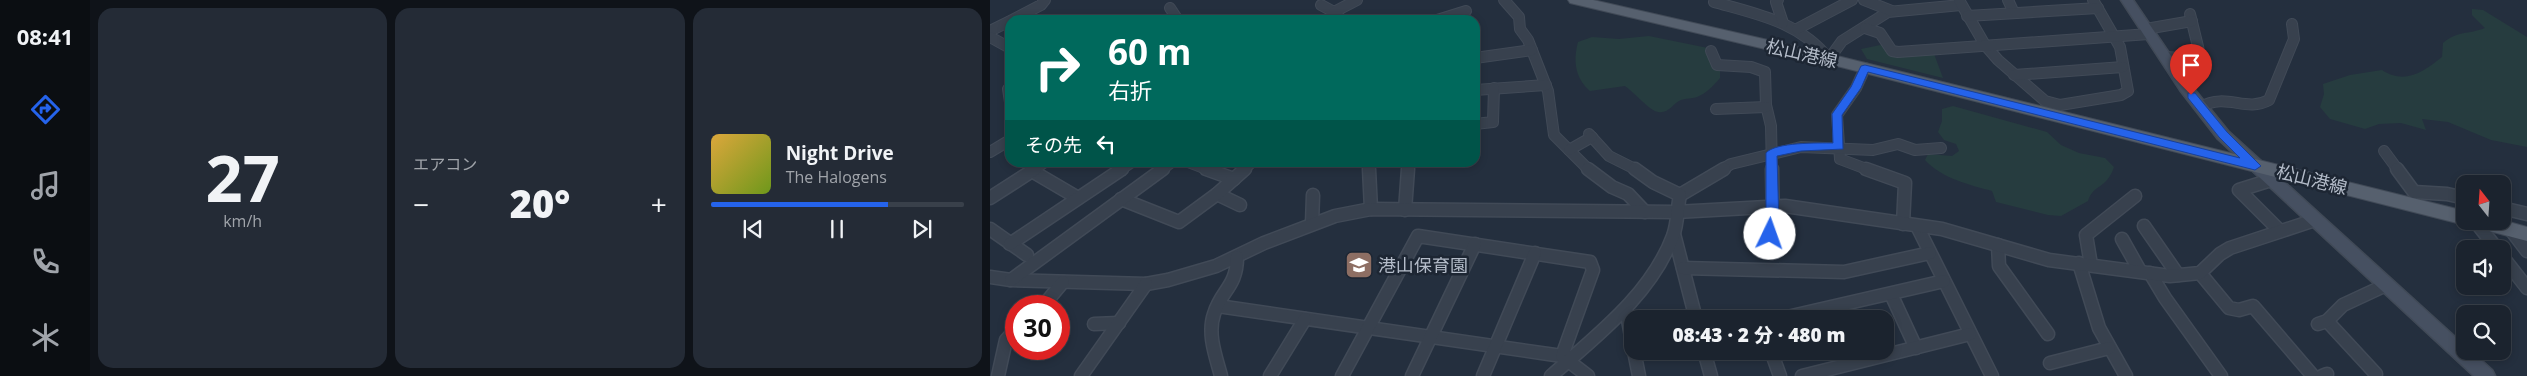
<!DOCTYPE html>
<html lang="ja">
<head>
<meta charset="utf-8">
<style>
	body { margin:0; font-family:"Open Sans","Noto Sans JP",sans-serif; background:#242b36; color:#f1f3f6; height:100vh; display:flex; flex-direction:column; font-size:19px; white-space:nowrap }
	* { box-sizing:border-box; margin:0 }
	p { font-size:16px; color:#a0a4aa }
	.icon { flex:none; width:28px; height:28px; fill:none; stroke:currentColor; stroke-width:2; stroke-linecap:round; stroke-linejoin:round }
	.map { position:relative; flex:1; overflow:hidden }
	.sheet { display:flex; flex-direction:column; gap:8px; padding:8px; background:#0f1319; width:900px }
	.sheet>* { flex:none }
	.top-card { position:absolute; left:15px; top:15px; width:475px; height:152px; border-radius:15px; box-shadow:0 2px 8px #0003,0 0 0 1px #39404a; background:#00695c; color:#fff; overflow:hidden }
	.needle { width:32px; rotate:343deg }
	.tools { position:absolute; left:1466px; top:175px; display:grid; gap:10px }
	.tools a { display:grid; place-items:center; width:55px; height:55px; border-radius:10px; background:#1b232e; box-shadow:0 2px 8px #0003,0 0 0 1px #39404a; font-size:25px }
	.speed { position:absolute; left:15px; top:295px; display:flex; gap:10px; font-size:25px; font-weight:700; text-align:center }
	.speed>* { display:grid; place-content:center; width:65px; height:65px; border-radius:50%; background:#1b232e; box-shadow:0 2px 8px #0003,0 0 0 1px #39404a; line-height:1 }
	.speed .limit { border:8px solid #d22; background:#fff; color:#111 }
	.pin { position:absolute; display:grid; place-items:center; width:42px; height:42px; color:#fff; margin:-51px -21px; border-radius:50% 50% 50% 0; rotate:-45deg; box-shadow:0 0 5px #0007 }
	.pin .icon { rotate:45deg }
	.me { position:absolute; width:55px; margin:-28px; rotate:3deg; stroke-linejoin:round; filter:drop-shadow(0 0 4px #0008) }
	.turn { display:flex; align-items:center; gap:18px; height:105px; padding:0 20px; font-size:22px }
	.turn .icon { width:65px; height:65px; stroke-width:2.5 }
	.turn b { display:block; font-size:35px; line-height:42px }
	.then { display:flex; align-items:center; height:48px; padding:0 20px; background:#0003; gap:10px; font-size:19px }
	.big { font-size:38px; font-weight:800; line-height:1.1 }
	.sheet .widget { flex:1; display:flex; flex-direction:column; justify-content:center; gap:8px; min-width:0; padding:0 18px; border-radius:15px; background:#242b36 }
	.sheet .dial { align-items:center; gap:0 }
	.dial b { font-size:65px; line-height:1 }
	.song { display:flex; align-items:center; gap:15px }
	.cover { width:60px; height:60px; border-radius:8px; background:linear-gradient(135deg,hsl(40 70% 55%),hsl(80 70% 35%)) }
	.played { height:5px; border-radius:2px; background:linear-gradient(90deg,#2563eb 70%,#39404a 70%) }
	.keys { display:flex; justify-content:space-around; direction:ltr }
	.heat { display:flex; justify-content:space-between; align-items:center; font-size:28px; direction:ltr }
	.sheet .tiles { flex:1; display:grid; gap:8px; grid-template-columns:repeat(3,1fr) }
	.trip { position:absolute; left:634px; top:310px; width:270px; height:50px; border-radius:15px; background:#1b232e; box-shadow:0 2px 8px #0003,0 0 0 1px #39404a; font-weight:800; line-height:50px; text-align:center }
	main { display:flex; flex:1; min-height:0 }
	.tabs { display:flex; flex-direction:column; width:90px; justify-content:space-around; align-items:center; background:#0b0e12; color:#a0a4aa }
	.tabs .icon { width:35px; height:35px }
	.tabs .on { color:#2563eb }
	.tabs b { font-size:22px; color:#f1f3f6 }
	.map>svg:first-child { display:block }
	.green { fill:#263c3f }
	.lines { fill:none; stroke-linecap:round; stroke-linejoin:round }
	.minor-far1-casing { stroke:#414a57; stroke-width:12 }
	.minor-casing { stroke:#414a57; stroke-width:15 }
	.secondary-casing { stroke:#414a57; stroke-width:3 }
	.primary-casing { stroke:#414a57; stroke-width:2 }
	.minor-far1 { stroke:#38414e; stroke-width:10 }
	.minor { stroke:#38414e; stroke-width:12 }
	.secondary { fill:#465061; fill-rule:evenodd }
	.primary { fill:#56606e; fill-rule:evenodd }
	.route { fill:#2563eb; stroke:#184099 }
	.labels { text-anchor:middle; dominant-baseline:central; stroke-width:5; stroke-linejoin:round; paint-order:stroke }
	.street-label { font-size:18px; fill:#b4bcc9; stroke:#1d2633 }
	.poi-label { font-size:18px; fill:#b4bcc9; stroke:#1d2633; text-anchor:start }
</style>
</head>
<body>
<main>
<nav class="tabs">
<b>08:41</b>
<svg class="icon on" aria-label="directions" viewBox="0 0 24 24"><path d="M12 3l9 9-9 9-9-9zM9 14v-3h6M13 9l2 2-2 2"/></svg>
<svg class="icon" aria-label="music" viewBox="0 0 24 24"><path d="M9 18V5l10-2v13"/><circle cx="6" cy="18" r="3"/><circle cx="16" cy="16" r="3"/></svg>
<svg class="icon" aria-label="phone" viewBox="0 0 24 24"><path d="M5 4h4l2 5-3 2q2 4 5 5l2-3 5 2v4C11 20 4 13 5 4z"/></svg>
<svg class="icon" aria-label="climate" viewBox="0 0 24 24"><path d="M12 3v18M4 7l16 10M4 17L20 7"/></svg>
</nav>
<section class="sheet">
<div class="tiles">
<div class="widget dial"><b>27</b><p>km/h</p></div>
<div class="widget"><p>エアコン</p>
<div class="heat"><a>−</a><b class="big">20°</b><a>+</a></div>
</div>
<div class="widget">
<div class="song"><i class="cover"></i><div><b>Night Drive</b><p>The Halogens</p></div></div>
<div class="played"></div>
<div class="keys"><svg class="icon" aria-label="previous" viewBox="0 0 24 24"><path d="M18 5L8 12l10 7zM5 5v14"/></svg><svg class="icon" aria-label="pause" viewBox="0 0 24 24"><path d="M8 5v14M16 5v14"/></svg><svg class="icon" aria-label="next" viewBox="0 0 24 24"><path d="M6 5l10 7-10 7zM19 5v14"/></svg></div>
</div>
</div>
</section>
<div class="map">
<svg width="1537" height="376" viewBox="0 0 1537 376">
	<rect width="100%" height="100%" fill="#242f3e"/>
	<g class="green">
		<path d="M1482,9L1493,10L1537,37V147L1501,140L1458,122L1432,119L1436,130L1411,123L1389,124L1375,129L1340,119L1330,107L1334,94L1333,84L1360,75L1392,70C1415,85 1433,72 1452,57L1453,43C1468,30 1478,35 1495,28L1482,15Z"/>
		<path d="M659,36L718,48L730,66V78C723,86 717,93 707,97C702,99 696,98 691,100C683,103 679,114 668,112C660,111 645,93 635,86L600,91C585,78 583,61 588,42L602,37L629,39Z"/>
		<path d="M895,44L902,54L943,51L953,78L877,59L871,49Z"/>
		<path d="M963,106L1057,132L1071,145L1089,153L1115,158L1124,167C1117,189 1103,184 1098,201L1071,216L1058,215L1006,202L1002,191C980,185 951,178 935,160L938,154L962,156L969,151L966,144L954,140L948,132L952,121V109Z"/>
	</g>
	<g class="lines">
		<g class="minor-far1-casing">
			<g id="minor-far1">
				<path d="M514,0L529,17L530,29L538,40L558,91L564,135L599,170"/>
				<path d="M725,0L724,2C767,14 810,22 839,59L852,41L898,12L971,5"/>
				<path d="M788,0L786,2L793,23"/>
				<path d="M874,0L902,11"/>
				<path d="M969,0L995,45L1008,60L1055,101L1070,105L1131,95L1138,91L1130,47L1103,0"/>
				<path d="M1018,0L1024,13"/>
				<path d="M331,5L344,12L352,20"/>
				<path d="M180,8L188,20"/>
				<path d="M344,12L367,0"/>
				<path d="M1200,14L1212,63"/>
				<path d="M977,16L1108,8"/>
				<path d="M22,20L51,5L55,0"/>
				<path d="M447,20L476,11"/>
				<path d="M875,28L890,33L902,51L908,52L1159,34"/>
				<path d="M807,29L862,0"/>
				<path d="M1156,29L1202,21"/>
				<path d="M0,31L20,21"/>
				<path d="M0,37L20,48"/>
				<path d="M721,51L727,65L761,67L775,72L776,105L781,126L782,170"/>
				<path d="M1175,57L1212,59"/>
				<path d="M485,58L542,50"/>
				<path d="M875,68L866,88L847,115L850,159L879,170"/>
				<path d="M1024,75L1133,67"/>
				<path d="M18,89L20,102"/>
				<path d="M485,90L556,85"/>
				<path d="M1210,107C1238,92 1255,113 1279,100L1304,39L1302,24"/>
				<path d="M726,109L776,107"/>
				<path d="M485,124L503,122L504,88"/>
				<path d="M599,134L619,156L647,170"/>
				<path d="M579,150L602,137"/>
				<path d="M1394,151L1408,170"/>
				<path d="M0,152L20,140"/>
				<path d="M198,162L219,170"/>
				<path d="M379,162V170"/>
				<path d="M43,170L55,162"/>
				<path d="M130,170L142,162"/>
				<path d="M171,170L182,162"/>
				<path d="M253,170L262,162"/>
				<path d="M418,170V162"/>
				<path d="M731,170L741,164L811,147L883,150L908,144L925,150L951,148"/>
			</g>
		</g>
		<g class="minor-casing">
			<g id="minor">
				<path d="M216,169L244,179"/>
				<path d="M379,169L381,209"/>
				<path d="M598,169L622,187L638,194L655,212"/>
				<path d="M876,169L915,183L913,224"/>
				<path d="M1407,169L1424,192L1457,194L1475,198"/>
				<path d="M42,171L88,198"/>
				<path d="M1281,180L1249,190L1290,231"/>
				<path d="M227,194L250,205"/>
				<path d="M690,195L734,169"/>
				<path d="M0,198L45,169"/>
				<path d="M131,199L189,222L227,194L255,169"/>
				<path d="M1512,208L1537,214"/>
				<path d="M415,210L418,169"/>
				<path d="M1485,221L1507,249"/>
				<path d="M322,224L323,195"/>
				<path d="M927,226L1002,376"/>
				<path d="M1154,226L1188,275"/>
				<path d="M0,229L37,255"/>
				<path d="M1521,230L1537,251"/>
				<path d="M780,233L783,225L782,169"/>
				<path d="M684,234L706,319"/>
				<path d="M1132,239L1150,271"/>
				<path d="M20,244L132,169"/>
				<path d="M1008,245L1009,266L1058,334"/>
				<path d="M1512,256L1537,288"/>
				<path d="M1089,263L1109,328L1136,376"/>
				<path d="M1101,265L1096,235L1145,196"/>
				<path d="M693,268L854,272L940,253"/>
				<path d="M1160,273L1175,298L1231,376"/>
				<path d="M1210,273L1239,308L1249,310L1263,306L1323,376"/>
				<path d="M0,277L21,280L156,284L178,280L226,266L274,243L345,216L381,209L686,212L795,206L952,229L1059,260L1180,276L1210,273L1230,254L1240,248L1325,220"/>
				<path d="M21,280L173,169"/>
				<path d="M901,294L926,348"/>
				<path d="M53,306L73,282"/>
				<path d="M228,306L572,356L598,376"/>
				<path d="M636,309L642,342"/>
				<path d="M789,319L954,281"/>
				<path d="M1337,321L1386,374"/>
				<path d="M104,324L129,323"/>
				<path d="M1328,324L1337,321L1353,305L1396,285"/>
				<path d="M644,351L649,376"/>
				<path d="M714,351L721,376"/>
				<path d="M781,351L790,376"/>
				<path d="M1060,363L1119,348"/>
				<path d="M8,376L16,340L26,329"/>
				<path d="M91,376L156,284"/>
				<path d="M231,376C226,357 217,334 224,314C231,290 247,287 247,257"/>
				<path d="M280,376L315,319"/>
				<path d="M352,376L428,236L600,262L603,270L572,356"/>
				<path d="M422,376L485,244"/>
				<path d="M493,376L545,253"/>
				<path d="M561,376C606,336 661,295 683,236C688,223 687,209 690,195L663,182L645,169"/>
				<path d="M812,376L980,334"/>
				<path d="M1332,376L1337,374"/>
			</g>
		</g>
		<g class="secondary-casing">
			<path id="secondary" d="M1131,0H1143L1200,84L1238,131L1475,346V351H1481L1502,370L1505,376H1484L1228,139L1190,90Z"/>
		</g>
		<g class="primary-casing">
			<path id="primary" d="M578,0H603L839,54L1475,211V221L1512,220L1537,227V241L1488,228L1480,223L1475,225L839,64L580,3Z"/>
		</g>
		<use href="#minor-far1" class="minor-far1"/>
		<use href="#minor" class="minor"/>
		<use href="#secondary" class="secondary"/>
		<use href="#primary" class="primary"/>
	</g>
	<path class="route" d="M875,65L1250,158L1229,137L1198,98V93H1205L1237,132L1271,166L1265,170L878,72L871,88L852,115L853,149L811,151L787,156L789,226L785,237H776V153C785,142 829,143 843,143L842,114L861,87L871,66Z"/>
	<defs>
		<g id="school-square" transform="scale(1.4375)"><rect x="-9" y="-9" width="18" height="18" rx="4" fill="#8d6e63" stroke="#1d2633"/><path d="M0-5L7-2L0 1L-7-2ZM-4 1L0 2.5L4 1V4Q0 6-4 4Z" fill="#fff"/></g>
	</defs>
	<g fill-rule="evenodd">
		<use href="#school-square" x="369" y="265"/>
	</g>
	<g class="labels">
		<g class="street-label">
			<text transform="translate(812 53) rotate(13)">松山港線</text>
			<text transform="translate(1322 179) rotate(14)">松山港線</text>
		</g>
		<g class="poi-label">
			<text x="388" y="265">港山保育園</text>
		</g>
	</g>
</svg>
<div class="tools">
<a><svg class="needle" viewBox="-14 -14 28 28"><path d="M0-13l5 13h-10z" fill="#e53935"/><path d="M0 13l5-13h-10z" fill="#a0a4aa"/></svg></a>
<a><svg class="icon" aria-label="sound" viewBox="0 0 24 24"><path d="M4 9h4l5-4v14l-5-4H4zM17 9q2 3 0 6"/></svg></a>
<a><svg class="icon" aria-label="search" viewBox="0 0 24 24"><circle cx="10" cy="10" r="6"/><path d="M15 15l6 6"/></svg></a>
</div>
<div class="speed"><div class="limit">30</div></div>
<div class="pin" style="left:1201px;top:95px;background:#d93025"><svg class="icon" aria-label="arrive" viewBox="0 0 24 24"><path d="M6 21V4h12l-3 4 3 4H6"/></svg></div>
<svg class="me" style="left:780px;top:234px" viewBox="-20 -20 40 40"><circle r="19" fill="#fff"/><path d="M0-13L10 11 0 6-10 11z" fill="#2563eb"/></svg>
<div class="trip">08:43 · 2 分 · 480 m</div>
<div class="top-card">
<div class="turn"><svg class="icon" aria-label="right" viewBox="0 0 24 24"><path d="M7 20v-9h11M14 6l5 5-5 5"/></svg><div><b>60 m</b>右折</div></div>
<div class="then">その先<svg class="icon" aria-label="left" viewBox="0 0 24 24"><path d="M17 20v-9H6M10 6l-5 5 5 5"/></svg></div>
</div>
</div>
</main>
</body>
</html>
